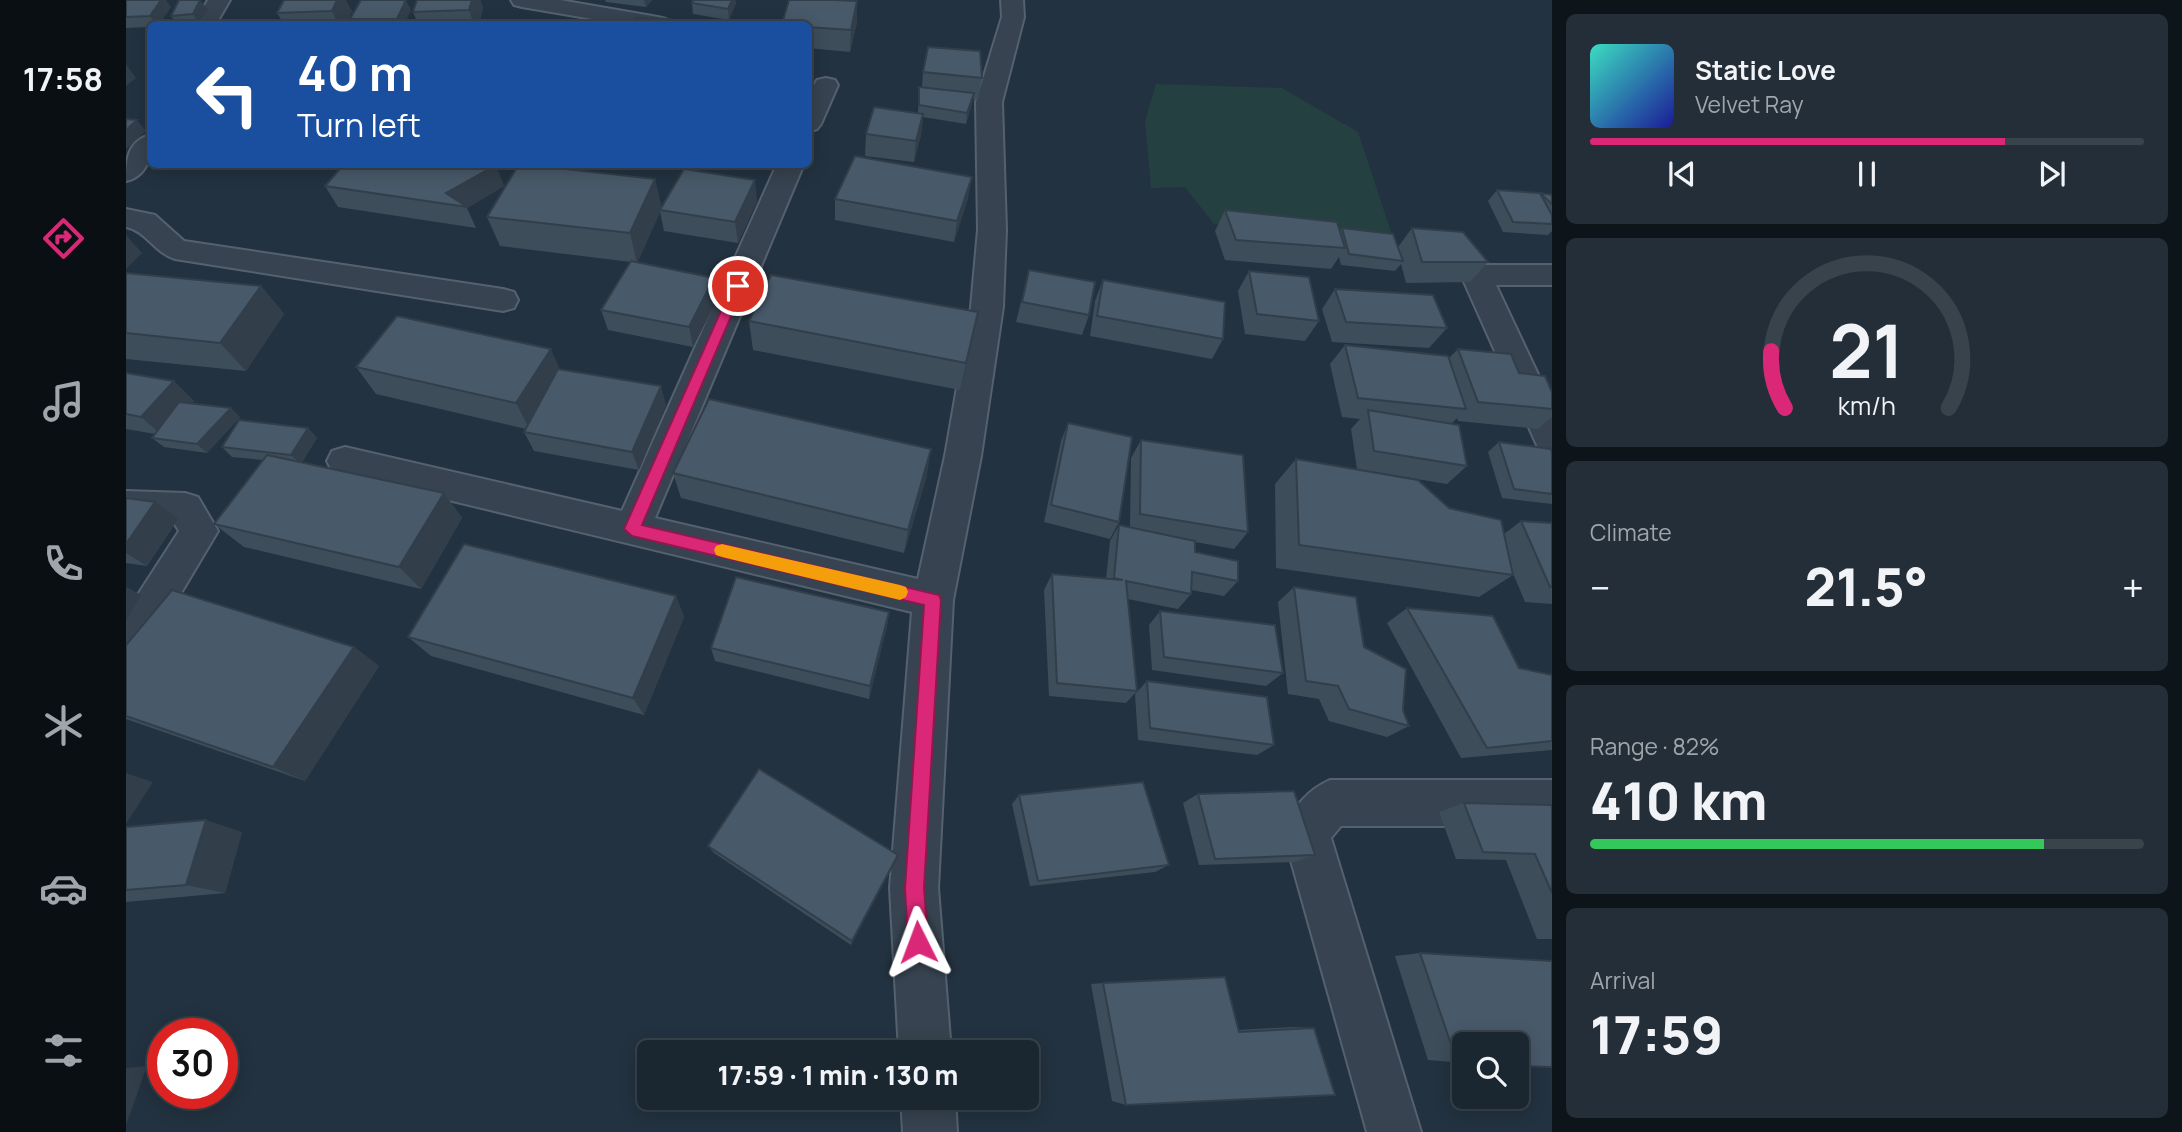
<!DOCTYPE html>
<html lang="en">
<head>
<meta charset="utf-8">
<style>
	body { margin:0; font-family:Manrope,sans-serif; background:#232e38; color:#f1f3f6; height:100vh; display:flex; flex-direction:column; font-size:26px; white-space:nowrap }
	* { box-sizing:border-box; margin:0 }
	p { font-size:23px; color:#9fa5ab }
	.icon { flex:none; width:38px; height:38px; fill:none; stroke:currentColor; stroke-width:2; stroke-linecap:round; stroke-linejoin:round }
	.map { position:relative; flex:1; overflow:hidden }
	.sheet { display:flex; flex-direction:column; gap:14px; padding:14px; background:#0e151a; width:630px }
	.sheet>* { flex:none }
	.hud { position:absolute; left:21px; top:21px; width:665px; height:147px; border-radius:10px; box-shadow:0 4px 18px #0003,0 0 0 2px #38434c; background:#1a4fa0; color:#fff; overflow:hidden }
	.controls { position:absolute; left:1326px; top:1032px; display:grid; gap:14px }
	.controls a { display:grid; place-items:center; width:77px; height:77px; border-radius:10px; background:#1a2630; box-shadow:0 4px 18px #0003,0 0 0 2px #38434c; font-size:35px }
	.speed { position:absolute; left:21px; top:1018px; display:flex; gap:14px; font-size:35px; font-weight:700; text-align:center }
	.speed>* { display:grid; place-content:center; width:91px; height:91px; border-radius:50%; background:#1a2630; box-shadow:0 4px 18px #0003,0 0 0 2px #38434c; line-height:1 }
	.speed .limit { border:10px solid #d22; background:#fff; color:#111 }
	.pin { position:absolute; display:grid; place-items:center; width:60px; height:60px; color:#fff; margin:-30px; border:4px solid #fff; border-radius:50%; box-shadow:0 2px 7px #0007 }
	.me { position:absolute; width:77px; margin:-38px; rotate:357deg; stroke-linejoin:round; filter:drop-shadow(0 0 5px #0008) }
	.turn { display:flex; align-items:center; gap:24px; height:147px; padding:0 35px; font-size:32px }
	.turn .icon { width:91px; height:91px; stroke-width:2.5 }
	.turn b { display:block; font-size:49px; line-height:60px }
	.big { font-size:52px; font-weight:800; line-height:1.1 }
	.sheet .tile { flex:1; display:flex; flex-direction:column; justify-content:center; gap:10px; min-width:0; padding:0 24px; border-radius:10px; background:#232e38 }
	.sheet .dial { align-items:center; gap:0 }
	.dial svg { height:182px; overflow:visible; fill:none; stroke:#38434c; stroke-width:7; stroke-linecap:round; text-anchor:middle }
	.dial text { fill:#f1f3f6; stroke:none }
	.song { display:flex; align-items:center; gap:21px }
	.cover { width:84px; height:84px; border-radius:10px; background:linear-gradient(135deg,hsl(170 70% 55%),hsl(240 70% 35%)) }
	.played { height:7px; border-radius:4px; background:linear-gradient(90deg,#db2777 75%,#38434c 75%) }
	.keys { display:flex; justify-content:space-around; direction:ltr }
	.heat { display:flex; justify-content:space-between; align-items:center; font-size:38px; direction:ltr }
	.charge { height:10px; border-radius:5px; background:linear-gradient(90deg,#34c759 82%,#38434c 0) }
	.trip { position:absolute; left:511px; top:1040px; width:402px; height:70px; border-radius:10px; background:#1a2630; box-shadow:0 4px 18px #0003,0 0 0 2px #38434c; font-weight:800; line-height:70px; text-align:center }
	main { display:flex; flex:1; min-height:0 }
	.tab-bar { display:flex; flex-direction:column; width:126px; justify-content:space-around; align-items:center; background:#0a0f13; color:#9fa5ab }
	.tab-bar .icon { width:49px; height:49px }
	.tab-bar .active { color:#db2777 }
	.tab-bar b { font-size:32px; color:#f1f3f6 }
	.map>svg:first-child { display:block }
	.green { fill:#254041 }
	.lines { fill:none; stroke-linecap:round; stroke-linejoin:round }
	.street-casing { stroke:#55616e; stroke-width:4 }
	.street { fill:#374350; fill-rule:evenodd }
	.wall { fill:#3e4d5a }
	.shaded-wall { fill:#323e4a }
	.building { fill:#485969; stroke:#323e4a; stroke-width:2 }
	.route { fill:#db2777; stroke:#8e194d; stroke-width:2 }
	.slow { fill:#f59e0b }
</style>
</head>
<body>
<main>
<nav class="tab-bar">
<b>17:58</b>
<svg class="icon active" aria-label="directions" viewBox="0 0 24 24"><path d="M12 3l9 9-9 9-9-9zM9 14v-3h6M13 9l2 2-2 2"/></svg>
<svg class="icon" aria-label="music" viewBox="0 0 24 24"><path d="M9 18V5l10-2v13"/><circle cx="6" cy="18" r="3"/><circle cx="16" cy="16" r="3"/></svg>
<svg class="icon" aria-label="phone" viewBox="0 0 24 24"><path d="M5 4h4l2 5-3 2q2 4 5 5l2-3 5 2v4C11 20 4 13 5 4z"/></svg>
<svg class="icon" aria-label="climate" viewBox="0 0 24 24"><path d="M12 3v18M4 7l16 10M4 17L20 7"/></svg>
<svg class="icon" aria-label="car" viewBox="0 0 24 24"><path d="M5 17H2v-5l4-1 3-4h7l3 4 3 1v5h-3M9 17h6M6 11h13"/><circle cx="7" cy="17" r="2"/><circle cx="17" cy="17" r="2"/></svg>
<svg class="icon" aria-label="filters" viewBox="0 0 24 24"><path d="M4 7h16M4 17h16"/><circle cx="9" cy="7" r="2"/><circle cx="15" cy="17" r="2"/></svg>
</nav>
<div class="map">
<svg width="1426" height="1132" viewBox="0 0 1426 1132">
	<rect width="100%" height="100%" fill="#233240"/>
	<path class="green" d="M1030,84L1156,88L1232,132L1276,265L1157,219L1088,224L1059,187L1025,188L1019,121Z"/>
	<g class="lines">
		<g class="street-casing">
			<g id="street">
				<path d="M82,0H104L90,24H68Z"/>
				<path d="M385,0H434L532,17L540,19L544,24H496L396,7L388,5Z"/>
				<path d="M875,0H897L898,17L876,102L880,230L877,307L855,456L827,600L812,888L825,1052H773L764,888L786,612L219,475L206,471L201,461L206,451L219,447L496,511L651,164H678L529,518L792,579L819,456L845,307L852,230L850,102L876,17Z"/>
				<path d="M700,78L709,80L712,85L695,124L691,129L682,132V96L691,80Z"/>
				<path d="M24,135C26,155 22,176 0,181C0,161 1,141 24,135Z"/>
				<path d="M0,209L29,215L58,241L377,289L388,292L392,300L388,308L377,311L49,259C29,253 20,231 0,227Z"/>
				<path d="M1350,265H1426V285H1370L1426,404V455L1414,451L1409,441L1335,275L1339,268Z"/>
				<path d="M0,491L59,493L72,497L92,531L14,662L0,668V613L53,531L48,523L0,521Z"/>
				<path d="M1204,780H1426V826H1215L1205,838L1295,1132H1241L1157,832C1166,809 1181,790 1204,780Z"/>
				<path d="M775,1097H829L831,1132H777Z"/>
			</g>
		</g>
		<use href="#street" class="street"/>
	</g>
	<g class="wall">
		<path d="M0,0L45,7L33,24H24V27L0,28Z"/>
		<path d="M158,0L226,11L220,24H158L151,13Z"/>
		<path d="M291,0H354L357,8L353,24H292L287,12Z"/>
		<path d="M479,0H526L520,7L480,2Z"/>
		<path d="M567,0H609L610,3L603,20L567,14L566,3Z"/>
		<path d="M82,10L74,24H51L45,16Z"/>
		<path d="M285,10L278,24H227L224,19Z"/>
		<path d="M731,22L724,52L682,48V24Z"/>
		<path d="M797,72L856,78L852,99H847L840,124L797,117L795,135L788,162L739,156L740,134L792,113L793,87H796Z"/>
		<path d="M529,179L535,207L631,201L612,243L538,231L534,212L511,263L592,298L567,347L482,330L475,310L505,262L374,246L361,217Z"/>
		<path d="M199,186H378L341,208L350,228L212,207Z"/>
		<path d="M1371,190L1426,195V231L1422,235L1377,232L1362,201Z"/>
		<path d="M842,198L828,242L709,220V199Z"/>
		<path d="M1099,210L1214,231L1216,228L1272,247L1286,228L1362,262L1344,282L1280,283L1275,264L1269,271L1215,265L1213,257L1205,269L1099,260L1089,231Z"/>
		<path d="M903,270L963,315L956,335L890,322Z"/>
		<path d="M1123,271L1193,321L1179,341L1119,334L1112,291Z"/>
		<path d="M0,273L135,286L158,314L120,371L0,359Z"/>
		<path d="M977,280L1097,339L1086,359L964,336L969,301Z"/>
		<path d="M1209,289L1321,328L1303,348L1206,342L1196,309Z"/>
		<path d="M852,312L834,390L627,350L623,321Z"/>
		<path d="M1219,345L1323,358L1332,349L1393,373L1426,392V417L1412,429L1332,421L1331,418L1325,424L1341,466L1321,484L1231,469L1225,429L1234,419L1216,417L1204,364Z"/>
		<path d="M230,367L433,369L540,405L513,470L408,451L398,432L400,429L250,394Z"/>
		<path d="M0,373L68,401L65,403L114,417L81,453L38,447L26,438L29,434L0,429Z"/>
		<path d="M942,423L993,522L984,539L918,522L935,441Z"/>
		<path d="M182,428L191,438L176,462L318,493L336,518L295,589L118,547L88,524L137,460L106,457L96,447Z"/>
		<path d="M1015,440L1122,532L1108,549L1069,542V552L1112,581L1098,596L1065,590V594L1052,609L1002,599L1011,691L1000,703L923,696L918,590L926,574L980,579L984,541L993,525L1004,527L1005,458Z"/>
		<path d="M1373,442L1426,453V504L1376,498L1362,452Z"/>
		<path d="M1170,459L1323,508L1378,534L1395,521L1426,523V604L1399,602L1386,571L1387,575L1353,597L1150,568L1149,484Z"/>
		<path d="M547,473L801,475L778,553L555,498Z"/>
		<path d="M0,498L52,519L21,566L0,563Z"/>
		<path d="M1168,587L1238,647L1277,710L1283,726L1261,737L1203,721L1193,699L1162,694L1152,602Z"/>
		<path d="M550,596L558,617L518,715L305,656L282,637Z"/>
		<path d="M1281,608L1393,668L1426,675V750L1335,758L1261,623Z"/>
		<path d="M1034,611L1157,673L1140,686L1026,670L1023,625Z"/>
		<path d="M763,612L761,626L743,699L589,661L585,648Z"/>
		<path d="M0,645L228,647L253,666L179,781L0,719Z"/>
		<path d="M1021,681L1148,745L1131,755L1012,740L1009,694Z"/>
		<path d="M1072,794L1189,855L1169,862L1073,865L1057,803Z"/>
		<path d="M893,795L1043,865L1029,872L904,886L886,804Z"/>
		<path d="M1338,803L1426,805V939H1411L1380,860L1330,859L1313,812Z"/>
		<path d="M0,827L116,832L99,893L0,902Z"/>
		<path d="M582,846L772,855L769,862L725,945L588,853Z"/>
		<path d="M1294,953L1339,1063L1302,1060L1269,956Z"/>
		<path d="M977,983L1112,1030L1166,1027L1188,1028L1000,1105L986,1101L965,984Z"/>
	</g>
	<g class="shaded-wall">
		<path d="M35,0H40L45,7L33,24H30L24,16Z"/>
		<path d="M74,0L82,10L73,24L67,14Z"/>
		<path d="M211,0H220L226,11L220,24H212L206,11Z"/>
		<path d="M280,0L285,10L278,24H273L271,19Z"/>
		<path d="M346,0H354L357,8L353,24H348L343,10Z"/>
		<path d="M518,0H526L520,7Z"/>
		<path d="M606,0H609L610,3L603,20L602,9Z"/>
		<path d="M731,1V22L724,52L725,30Z"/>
		<path d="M0,64L10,78L0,86Z"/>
		<path d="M848,93L846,104L840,124L841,113Z"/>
		<path d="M797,114L795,135L788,162L790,141Z"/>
		<path d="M11,120L20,131L0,149V130Z"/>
		<path d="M370,165L378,186L341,208L320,193Z"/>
		<path d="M846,177L842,198L828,242L831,221Z"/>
		<path d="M529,179L536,209L534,210V212L511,263L504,233Z"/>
		<path d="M629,180L631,201L612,243L609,222Z"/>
		<path d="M0,235L16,253L0,269Z"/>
		<path d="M588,278L592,298L567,347L563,327Z"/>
		<path d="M135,286L158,314L120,371L94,343Z"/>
		<path d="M852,312L846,341L834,390L840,363Z"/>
		<path d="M425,349L437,377L404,430L390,403Z"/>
		<path d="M48,381L68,401L37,436L15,417Z"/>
		<path d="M535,386L540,405L513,470L506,452Z"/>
		<path d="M105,408L114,417L81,453L71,444Z"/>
		<path d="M182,428L191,438L174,464L165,455Z"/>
		<path d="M805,449L801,475L778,553L782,530Z"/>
		<path d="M318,493L336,518L295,589L273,567Z"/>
		<path d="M29,502L52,519L21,566L0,553V544Z"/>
		<path d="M1,587L15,595L0,620V589Z"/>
		<path d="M550,596L558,617L518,715L507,698Z"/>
		<path d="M763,612L761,626L743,699L744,686Z"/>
		<path d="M228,647L253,666L179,781L147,767Z"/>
		<path d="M0,773L27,782L0,824Z"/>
		<path d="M80,820L116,832L99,893L60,885Z"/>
		<path d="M772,855L769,862L725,945L726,941Z"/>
		<path d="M21,1066L0,1125V1068Z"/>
	</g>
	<g class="building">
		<path d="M0,0H35L24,16L0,17Z"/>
		<path d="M53,0H74L67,14L45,16Z"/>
		<path d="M158,0H211L206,11L151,13Z"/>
		<path d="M235,0H280L271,19H224Z"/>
		<path d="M291,0H346L343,10L287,12Z"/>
		<path d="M567,0H606L602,9L566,3Z"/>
		<path d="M663,0H709L731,1L725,30L682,27V24H656Z"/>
		<path d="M509,18L544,19L542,24H507Z"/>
		<path d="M802,47L854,51L856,78L797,72Z"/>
		<path d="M793,87L848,93L841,113L793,105Z"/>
		<path d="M748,107L797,114L790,141L740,134Z"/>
		<path d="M0,119L11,120L0,130Z"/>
		<path d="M729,156L846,177L831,221L709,199Z"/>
		<path d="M218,164H365L370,165L320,193L341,207L199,186Z"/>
		<path d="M393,164H394L529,179L504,233L361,217Z"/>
		<path d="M558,169L629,180L609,222L534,210Z"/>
		<path d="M1371,190L1414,193L1426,215V224L1387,222Z"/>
		<path d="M1414,193L1426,195V204Z"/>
		<path d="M1099,210L1211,222L1219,248L1110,240Z"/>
		<path d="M1216,228L1267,234L1277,261L1223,254Z"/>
		<path d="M1286,228L1337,232L1362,262H1296Z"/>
		<path d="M505,261L588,278L563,327L475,310Z"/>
		<path d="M903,270L969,282L963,315L896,302Z"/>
		<path d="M1123,271L1183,277L1193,321L1131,314Z"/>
		<path d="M0,273L135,286L94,343L0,333Z"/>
		<path d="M645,275L852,312L840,363L623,321Z"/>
		<path d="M977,280L1099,302L1097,339L971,316Z"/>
		<path d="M1209,289L1307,295L1321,328L1220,322Z"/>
		<path d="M271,316L425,349L390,403L230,367Z"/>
		<path d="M1219,345L1322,356L1340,409L1232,398Z"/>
		<path d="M1332,349L1385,354L1393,373L1419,376L1426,392V409L1352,402Z"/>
		<path d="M432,369L535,386L506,452L398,432Z"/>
		<path d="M0,373L48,381L15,417L0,414Z"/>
		<path d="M583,399L805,449L782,530L547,473Z"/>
		<path d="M53,402L105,408L71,444L26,438Z"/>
		<path d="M1242,410L1333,425L1341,466L1248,451Z"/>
		<path d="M113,420L182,428L165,455L96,447Z"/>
		<path d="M942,423L1006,437L993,522L925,505Z"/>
		<path d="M1015,440L1117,455L1122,532L1014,514Z"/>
		<path d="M1373,442L1425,449L1426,453V494L1388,489Z"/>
		<path d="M141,455L318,493L273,567L88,524Z"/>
		<path d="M1170,459L1292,480L1323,508L1375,520L1387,575L1173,545Z"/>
		<path d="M0,498L29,502L0,544Z"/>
		<path d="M1395,521L1426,523V587H1424Z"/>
		<path d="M993,525L1069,541V552L1112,561V581L1066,572L1065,594L1000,581L1011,691L931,683L926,574L997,580L988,578Z"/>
		<path d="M338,544L550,596L507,698L282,637Z"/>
		<path d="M610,577L763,612L744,686L585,648Z"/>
		<path d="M1168,587L1230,597L1238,647L1280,669L1277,710L1283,726L1223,709L1212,686L1180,681Z"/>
		<path d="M46,590L228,647L147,767L0,716V645Z"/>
		<path d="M1281,608L1367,616L1393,668L1426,675V741L1361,748Z"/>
		<path d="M1034,611L1149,625L1157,673L1038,657Z"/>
		<path d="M1021,681L1141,697L1148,745L1024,728Z"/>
		<path d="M633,769L772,855L726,941L582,846Z"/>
		<path d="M1017,782L1043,865L912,881L893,795Z"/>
		<path d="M1168,791L1189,855L1089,859L1072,794Z"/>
		<path d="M1338,803L1426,805V893L1409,854L1357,852Z"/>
		<path d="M80,820L60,885L0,890V827Z"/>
		<path d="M1294,953L1426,961V1067L1391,1066V1045H1339V1063L1331,1062Z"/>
		<path d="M1099,977L1113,1032L1188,1028L1209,1095L1000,1105L977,983Z"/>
	</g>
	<path class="route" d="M612,282L618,286L516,525L813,595L815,600L798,888L802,942L799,949L792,952L785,949L782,942L779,888L798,605L506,536L498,529L606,286Z"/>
	<path class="slow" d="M596,544L774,585L780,587L782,592L780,597L774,600L596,557L590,555L588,550L590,546Z"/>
</svg>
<div class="controls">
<a><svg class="icon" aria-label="search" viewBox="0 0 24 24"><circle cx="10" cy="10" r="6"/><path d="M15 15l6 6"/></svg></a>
</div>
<div class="speed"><div class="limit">30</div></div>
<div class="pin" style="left:612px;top:286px;background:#d93025"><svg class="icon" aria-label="arrive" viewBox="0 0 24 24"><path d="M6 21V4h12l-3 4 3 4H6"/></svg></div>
<svg class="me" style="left:792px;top:942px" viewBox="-20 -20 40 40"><path d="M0-17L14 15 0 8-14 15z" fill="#db2777" stroke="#fff" stroke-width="4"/></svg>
<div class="trip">17:59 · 1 min · 130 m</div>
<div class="hud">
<div class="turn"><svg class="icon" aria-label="left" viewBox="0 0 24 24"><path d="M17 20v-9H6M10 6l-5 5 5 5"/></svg><div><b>40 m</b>Turn left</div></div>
</div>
</div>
<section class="sheet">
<div class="tile">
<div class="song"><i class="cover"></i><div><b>Static Love</b><p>Velvet Ray</p></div></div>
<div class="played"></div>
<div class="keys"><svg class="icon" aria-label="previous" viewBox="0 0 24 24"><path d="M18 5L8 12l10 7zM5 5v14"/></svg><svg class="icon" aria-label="pause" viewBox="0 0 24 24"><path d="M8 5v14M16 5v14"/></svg><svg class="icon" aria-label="next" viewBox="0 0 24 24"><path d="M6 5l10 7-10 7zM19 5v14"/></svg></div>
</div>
<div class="tile dial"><svg viewBox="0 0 100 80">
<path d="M14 69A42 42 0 1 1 86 69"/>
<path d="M14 69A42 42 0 0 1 8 44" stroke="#db2777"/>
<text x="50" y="56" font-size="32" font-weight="700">21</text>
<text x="50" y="72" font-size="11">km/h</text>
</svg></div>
<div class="tile"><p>Climate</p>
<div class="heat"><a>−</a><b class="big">21.5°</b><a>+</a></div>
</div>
<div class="tile"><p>Range · 82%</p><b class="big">410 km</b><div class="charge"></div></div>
<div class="tile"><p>Arrival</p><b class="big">17:59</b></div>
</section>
</main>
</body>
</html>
